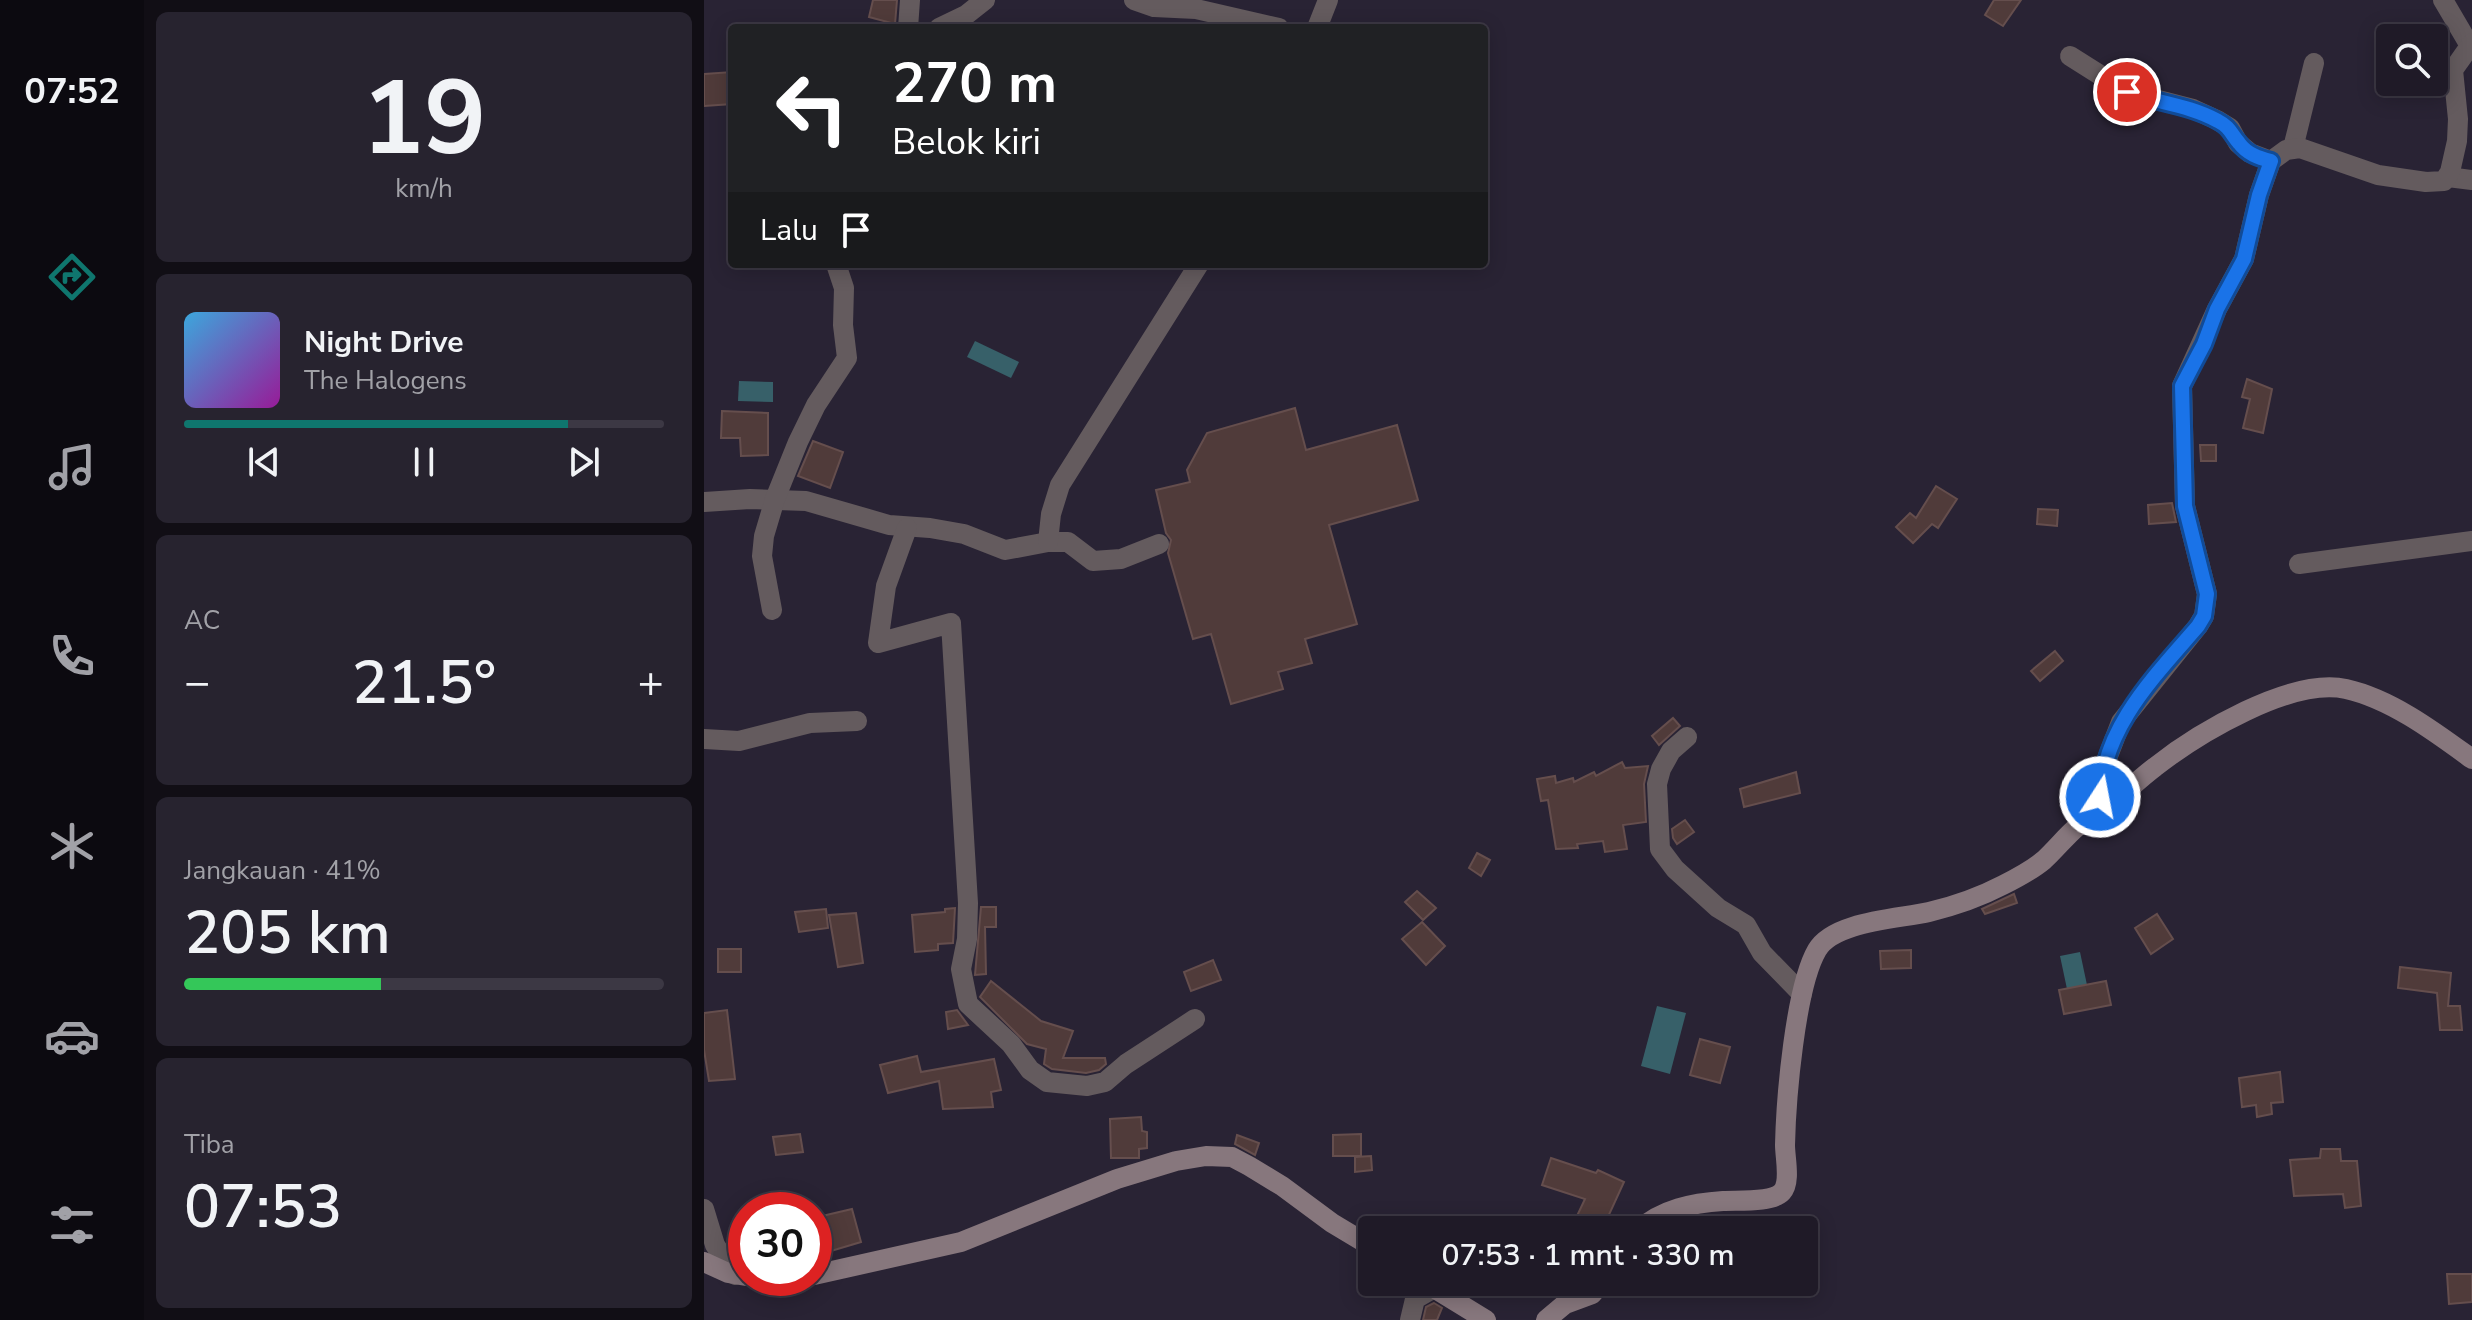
<!DOCTYPE html>
<html lang="id">
<head>
<meta charset="utf-8">
<style>
	body { margin:0; font-family:"Nunito Sans",sans-serif; background:#27232f; color:#f1f3f6; height:100vh; display:flex; flex-direction:column; font-size:30px; white-space:nowrap }
	* { box-sizing:border-box; margin:0 }
	p { font-size:26px; color:#a1a1a7 }
	.icon { flex:none; width:44px; height:44px; fill:none; stroke:currentColor; stroke-width:2; stroke-linecap:round; stroke-linejoin:round }
	.map { position:relative; flex:1; overflow:hidden }
	.side { display:flex; flex-direction:column; gap:12px; padding:12px; background:#110e15; width:560px }
	.side>* { flex:none }
	.top-card { position:absolute; left:24px; top:24px; width:760px; height:244px; border-radius:8px; box-shadow:0 4px 20px #0003,0 0 0 2px #3c3844; background:#202124; color:#fff; overflow:hidden }
	.tools { position:absolute; left:1672px; top:24px; display:grid; gap:16px }
	.tools a { display:grid; place-items:center; width:72px; height:72px; border-radius:8px; background:#1f1a27; box-shadow:0 4px 20px #0003,0 0 0 2px #3c3844; font-size:40px }
	.speed { position:absolute; left:24px; top:1192px; display:flex; gap:16px; font-size:40px; font-weight:700; text-align:center }
	.speed>* { display:grid; place-content:center; width:104px; height:104px; border-radius:50%; background:#1f1a27; box-shadow:0 4px 20px #0003,0 0 0 2px #3c3844; line-height:1 }
	.speed .limit { border:12px solid #d22; background:#fff; color:#111 }
	.pin { position:absolute; display:grid; place-items:center; width:68px; height:68px; color:#fff; margin:-34px; border:4px solid #fff; border-radius:50%; box-shadow:0 2px 8px #0007 }
	.me { position:absolute; width:88px; margin:-44px; rotate:11deg; stroke-linejoin:round; filter:drop-shadow(0 0 6px #0008) }
	.turn { display:flex; align-items:center; gap:28px; height:168px; padding:0 32px; font-size:36px }
	.turn .icon { width:104px; height:104px; stroke-width:2.5 }
	.turn b { display:block; font-size:56px; line-height:68px }
	.then { display:flex; align-items:center; height:76px; padding:0 32px; background:#0003; gap:16px; font-size:30px }
	.big { font-size:60px; font-weight:600; line-height:1.1 }
	.side .widget { flex:1; display:flex; flex-direction:column; justify-content:center; gap:12px; min-width:0; padding:0 28px; border-radius:12px; background:#27232f }
	.side .dial { align-items:center; gap:0 }
	.dial b { font-size:104px; line-height:1 }
	.song { display:flex; align-items:center; gap:24px }
	.cover { width:96px; height:96px; border-radius:12px; background:linear-gradient(135deg,hsl(200 70% 55%),hsl(300 70% 35%)) }
	.played { height:8px; border-radius:4px; background:linear-gradient(90deg,#0f766e 80%,#3c3844 80%) }
	.keys { display:flex; justify-content:space-around; direction:ltr }
	.heat { display:flex; justify-content:space-between; align-items:center; font-size:44px; direction:ltr }
	.charge { height:12px; border-radius:6px; background:linear-gradient(90deg,#34c759 41%,#3c3844 0) }
	.trip { position:absolute; left:654px; top:1216px; width:460px; height:80px; border-radius:8px; background:#1f1a27; box-shadow:0 4px 20px #0003,0 0 0 2px #3c3844; font-weight:600; line-height:80px; text-align:center }
	main { display:flex; flex:1; min-height:0 }
	.tabs { display:flex; flex-direction:column; width:144px; justify-content:space-around; align-items:center; background:#0c0a10; color:#a1a1a7 }
	.tabs .icon { width:56px; height:56px }
	.tabs .selected { color:#0f766e }
	.tabs b { font-size:36px; color:#f1f3f6 }
	.map>svg:first-child { display:block }
	.water { fill:#376069 }
	.building { fill:#503b3a; stroke:#654e4d; stroke-width:2 }
	.lines { fill:none; stroke-linecap:round; stroke-linejoin:round }
	.street { stroke:#645b5e; stroke-width:20 }
	.secondary { stroke:#87777d; stroke-width:20 }
	.route-casing { stroke:#114b97; stroke-width:20 }
	.route { stroke:#1a73e8; stroke-width:14 }
</style>
</head>
<body>
<main>
<nav class="tabs">
<b>07:52</b>
<svg class="icon selected" aria-label="directions" viewBox="0 0 24 24"><path d="M12 3l9 9-9 9-9-9zM9 14v-3h6M13 9l2 2-2 2"/></svg>
<svg class="icon" aria-label="music" viewBox="0 0 24 24"><path d="M9 18V5l10-2v13"/><circle cx="6" cy="18" r="3"/><circle cx="16" cy="16" r="3"/></svg>
<svg class="icon" aria-label="phone" viewBox="0 0 24 24"><path d="M5 4h4l2 5-3 2q2 4 5 5l2-3 5 2v4C11 20 4 13 5 4z"/></svg>
<svg class="icon" aria-label="climate" viewBox="0 0 24 24"><path d="M12 3v18M4 7l16 10M4 17L20 7"/></svg>
<svg class="icon" aria-label="car" viewBox="0 0 24 24"><path d="M5 17H2v-5l4-1 3-4h7l3 4 3 1v5h-3M9 17h6M6 11h13"/><circle cx="7" cy="17" r="2"/><circle cx="17" cy="17" r="2"/></svg>
<svg class="icon" aria-label="filters" viewBox="0 0 24 24"><path d="M4 7h16M4 17h16"/><circle cx="9" cy="7" r="2"/><circle cx="15" cy="17" r="2"/></svg>
</nav>
<section class="side">
<div class="widget dial"><b>19</b><p>km/h</p></div>
<div class="widget">
<div class="song"><i class="cover"></i><div><b>Night Drive</b><p>The Halogens</p></div></div>
<div class="played"></div>
<div class="keys"><svg class="icon" aria-label="previous" viewBox="0 0 24 24"><path d="M18 5L8 12l10 7zM5 5v14"/></svg><svg class="icon" aria-label="pause" viewBox="0 0 24 24"><path d="M8 5v14M16 5v14"/></svg><svg class="icon" aria-label="next" viewBox="0 0 24 24"><path d="M6 5l10 7-10 7zM19 5v14"/></svg></div>
</div>
<div class="widget"><p>AC</p>
<div class="heat"><a>−</a><b class="big">21.5°</b><a>+</a></div>
</div>
<div class="widget"><p>Jangkauan · 41%</p><b class="big">205 km</b><div class="charge"></div></div>
<div class="widget"><p>Tiba</p><b class="big">07:53</b></div>
</section>
<div class="map">
<svg width="1768" height="1320" viewBox="0 0 1768 1320">
	<rect width="100%" height="100%" fill="#292334"/>
	<g class="water">
		<path d="M271,341L315,362L307,378L263,357Z"/>
		<path d="M35,381L69,382V402L34,401Z"/>
		<path d="M1376,952L1383,985L1363,989L1356,956Z"/>
		<path d="M953,1006L982,1013L966,1074L937,1066Z"/>
	</g>
	<g class="building">
		<path d="M169,0H193L191,24L165,17Z"/>
		<path d="M1290,0H1317L1299,26L1281,15Z"/>
		<path d="M28,72V104L0,106V74Z"/>
		<path d="M1543,379L1568,389L1559,433L1539,428L1546,399L1538,397Z"/>
		<path d="M591,408L602,450L693,425L714,500L625,525L653,624L601,639L608,663L574,672L579,689L527,704L507,634L489,639L464,553L467,540L462,533L452,490L486,482L483,470L503,433Z"/>
		<path d="M18,411L64,413V455L37,456L36,438H17Z"/>
		<path d="M109,441L139,452L126,488L94,476Z"/>
		<path d="M1496,445H1512V461H1497Z"/>
		<path d="M1232,486L1253,499L1234,528L1228,524L1209,543L1192,527L1206,513L1212,518Z"/>
		<path d="M1468,503L1472,522L1445,524L1444,505Z"/>
		<path d="M1334,509L1354,510L1353,526L1333,524Z"/>
		<path d="M1351,651L1359,661L1336,681L1327,671Z"/>
		<path d="M969,718L976,726L955,745L948,736Z"/>
		<path d="M918,762L921,768L944,766L940,784L942,822L919,825L923,849L901,852L899,841L873,844L874,848L852,849L844,800L837,801L833,779L851,776L852,783L869,778L870,782L890,772L892,776Z"/>
		<path d="M1092,772L1096,793L1040,807L1036,789Z"/>
		<path d="M981,820L990,832L973,844L969,838L968,829Z"/>
		<path d="M773,853L786,860L777,876L765,868Z"/>
		<path d="M713,891L732,908L719,920L701,902Z"/>
		<path d="M1310,894L1313,903L1281,914L1278,909Z"/>
		<path d="M277,907H292V927H281L282,974L271,975Z"/>
		<path d="M251,908L249,943L234,944V950L211,952L208,915L241,912V909Z"/>
		<path d="M122,909L124,928L95,932L91,912Z"/>
		<path d="M152,913L159,963L134,967L125,915Z"/>
		<path d="M1453,914L1469,939L1447,954L1431,928Z"/>
		<path d="M718,922L741,946L722,965L698,939Z"/>
		<rect x="14" y="949" width="23" height="23"/>
		<path d="M1207,950V968L1177,969L1176,951Z"/>
		<path d="M509,960L517,980L487,991L480,972Z"/>
		<path d="M1696,967L1747,973L1744,1006H1756L1758,1030H1736L1733,993L1694,988Z"/>
		<path d="M287,981L337,1021L369,1031L359,1058H401L402,1064L395,1070L382,1073L348,1069L340,1064L342,1049L323,1044L276,997Z"/>
		<path d="M1402,981L1407,1005L1360,1014L1355,990Z"/>
		<path d="M23,1010L31,1079L5,1081L0,1050V1013Z"/>
		<path d="M253,1010L264,1025L244,1029L242,1012Z"/>
		<path d="M996,1039L1026,1047L1016,1083L986,1075Z"/>
		<path d="M213,1056L217,1072L290,1059L297,1090L287,1092L289,1107L239,1109L235,1081L184,1093L176,1065Z"/>
		<path d="M1576,1072L1579,1102L1567,1103L1568,1114L1553,1117L1552,1105L1538,1107L1535,1078Z"/>
		<path d="M437,1117L438,1131L443,1132V1148L435,1149V1158H407L406,1119Z"/>
		<path d="M96,1134L99,1152L72,1155L69,1137Z"/>
		<path d="M657,1134V1156H629V1135Z"/>
		<path d="M533,1135L555,1143L551,1155L531,1144Z"/>
		<path d="M1617,1149H1636L1637,1161H1653L1657,1206L1641,1208L1639,1194L1590,1196L1586,1160L1616,1158Z"/>
		<path d="M667,1156L668,1170L651,1172V1157Z"/>
		<path d="M847,1158L892,1173L894,1170L920,1182L898,1230L872,1218L881,1199L838,1185Z"/>
		<path d="M148,1209L157,1242L127,1251L118,1216Z"/>
		<path d="M1743,1274H1768V1302L1745,1304Z"/>
		<path d="M730,1303L738,1308L733,1320H719L722,1307Z"/>
	</g>
	<g class="lines">
		<g class="street">
			<path d="M430,0L450,7L492,9L575,28"/>
			<path d="M1739,0L1766,46"/>
			<path d="M204,28L206,0"/>
			<path d="M235,28L262,15L281,0"/>
			<path d="M613,28L624,0"/>
			<path d="M1366,56L1423,92L1489,109L1513,120L1526,128L1534,143L1546,153L1567,161"/>
			<path d="M1589,148L1610,63"/>
			<path d="M1744,177L1768,180"/>
			<path d="M0,502L46,499L102,501L185,525L226,528L260,534L301,550L344,542H364L389,561L417,559L455,544"/>
			<path d="M203,528L182,586L174,643L247,623L264,903L263,939L257,969L264,1004L307,1044L326,1070L343,1082L383,1086L401,1082L422,1064L491,1019"/>
			<path d="M344,542L347,514L356,485L495,264"/>
			<path d="M1595,564L1768,541"/>
			<path d="M68,610L58,556L60,536L71,499L94,442L112,405L143,358L139,325L140,288L132,264"/>
			<path d="M983,737L967,751L957,769L953,784L956,849L971,869L1014,908L1042,925L1058,953L1098,994"/>
			<path d="M0,739L35,741L106,723L153,721"/>
			<path d="M1395,813L1399,769L1417,722L1494,626L1500,616L1503,594L1481,506L1478,386L1513,309L1540,259L1555,195L1567,161L1582,150L1596,148L1674,175L1722,182L1740,181L1746,172L1753,141L1754,119L1749,70L1768,43"/>
			<path d="M0,1209L11,1245L31,1275"/>
			<path d="M706,1320L711,1299L730,1288"/>
		</g>
		<g class="secondary">
			<path d="M935,1230C958,1209 989,1203 1019,1201C1033,1200 1068,1203 1078,1192C1087,1182 1081,1158 1081,1145C1082,1100 1091,988 1113,950C1130,921 1195,919 1225,912C1250,906 1276,897 1299,885C1313,878 1328,870 1340,860C1352,849 1362,836 1374,826C1384,819 1395,814 1404,806C1420,794 1435,779 1451,767C1493,734 1587,677 1642,689C1687,699 1731,732 1768,759"/>
			<path d="M0,1262L24,1273L42,1276"/>
			<path d="M110,1275L257,1242L413,1179L472,1161L502,1156L528,1157L545,1166L578,1186L628,1223L668,1247"/>
			<path d="M53,1278H85"/>
			<path d="M720,1282L782,1320"/>
			<path d="M842,1320L861,1304L888,1294L898,1282"/>
		</g>
	</g>
	<g class="lines">
		<g class="route-casing">
			<path id="route" d="M1396,797C1399,727 1451,676 1494,626L1500,616L1503,594L1481,506L1478,386L1500,344L1513,309L1540,259L1555,195L1567,161C1555,158 1543,154 1535,143C1527,134 1526,127 1514,121C1485,105 1454,103 1423,92"/>
		</g>
		<use href="#route" class="route"/>
	</g>
</svg>
<div class="tools">
<a><svg class="icon" aria-label="search" viewBox="0 0 24 24"><circle cx="10" cy="10" r="6"/><path d="M15 15l6 6"/></svg></a>
</div>
<div class="speed"><div class="limit">30</div></div>
<div class="pin" style="left:1423px;top:92px;background:#d93025"><svg class="icon" aria-label="arrive" viewBox="0 0 24 24"><path d="M6 21V4h12l-3 4 3 4H6"/></svg></div>
<svg class="me" style="left:1396px;top:797px" viewBox="-20 -20 40 40"><circle r="17" fill="#1a73e8" stroke="#fff" stroke-width="3"/><path d="M0-11L8 9 0 5-8 9z" fill="#fff"/></svg>
<div class="trip">07:53 · 1 mnt · 330 m</div>
<div class="top-card">
<div class="turn"><svg class="icon" aria-label="left" viewBox="0 0 24 24"><path d="M17 20v-9H6M10 6l-5 5 5 5"/></svg><div><b>270 m</b>Belok kiri</div></div>
<div class="then">Lalu<svg class="icon" aria-label="arrive" viewBox="0 0 24 24"><path d="M6 21V4h12l-3 4 3 4H6"/></svg></div>
</div>
</div>
</main>
</body>
</html>
